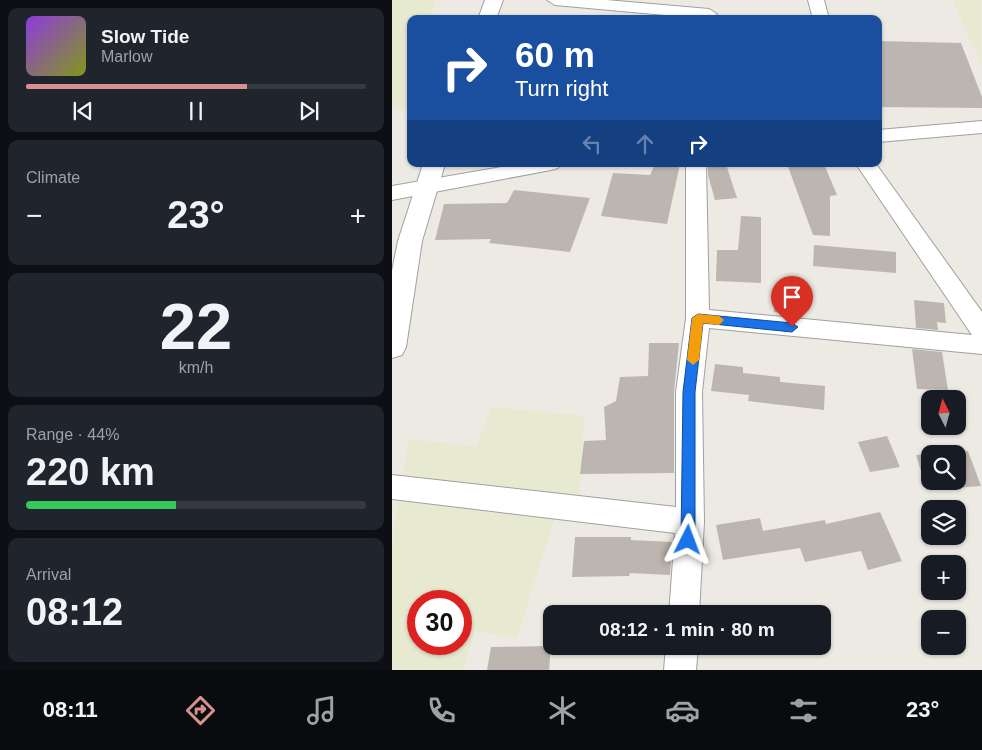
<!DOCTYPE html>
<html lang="en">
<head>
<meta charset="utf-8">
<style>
	body { margin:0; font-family:Arial,sans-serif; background:#20242c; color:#f1f3f6; height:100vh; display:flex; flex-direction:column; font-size:19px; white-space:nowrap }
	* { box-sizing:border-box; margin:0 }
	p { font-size:16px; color:#9ea1a6 }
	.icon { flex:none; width:28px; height:28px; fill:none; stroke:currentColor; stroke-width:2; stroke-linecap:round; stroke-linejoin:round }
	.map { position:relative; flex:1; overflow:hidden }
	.side { display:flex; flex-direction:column; gap:8px; padding:8px; background:#0d0f14; width:392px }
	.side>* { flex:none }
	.guide { position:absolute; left:15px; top:15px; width:475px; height:152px; border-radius:10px; box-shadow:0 1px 4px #0004; background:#1a4fa0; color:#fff; overflow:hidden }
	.needle { width:32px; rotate:354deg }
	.controls { position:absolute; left:529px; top:390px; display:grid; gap:10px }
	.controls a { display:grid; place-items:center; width:45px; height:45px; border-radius:10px; background:#171b24; box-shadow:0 1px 4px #0004; font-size:25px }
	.speed { position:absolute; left:15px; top:590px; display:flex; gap:10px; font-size:25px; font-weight:700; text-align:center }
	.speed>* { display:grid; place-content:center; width:65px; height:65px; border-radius:50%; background:#171b24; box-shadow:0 1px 4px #0004; line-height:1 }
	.speed .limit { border:8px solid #d22; background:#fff; color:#111 }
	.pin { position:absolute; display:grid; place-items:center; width:42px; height:42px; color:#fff; margin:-51px -21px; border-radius:50% 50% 50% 0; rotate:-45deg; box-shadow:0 0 5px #0007 }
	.pin .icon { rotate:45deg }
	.me { position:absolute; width:55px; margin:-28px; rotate:3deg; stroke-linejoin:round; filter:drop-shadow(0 0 4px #0008) }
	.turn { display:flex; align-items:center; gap:18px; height:105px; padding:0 25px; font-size:22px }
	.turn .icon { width:65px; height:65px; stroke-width:2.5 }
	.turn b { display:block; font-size:35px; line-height:42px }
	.lanes { display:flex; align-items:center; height:48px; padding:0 25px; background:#0003; justify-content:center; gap:25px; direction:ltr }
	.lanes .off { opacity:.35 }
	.big { font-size:38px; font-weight:700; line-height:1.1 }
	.side .widget { flex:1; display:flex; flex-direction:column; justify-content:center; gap:8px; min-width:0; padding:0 18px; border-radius:10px; background:#20242c }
	.side .dial { align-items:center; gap:0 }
	.dial b { font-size:65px; line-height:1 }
	.song { display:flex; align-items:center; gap:15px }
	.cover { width:60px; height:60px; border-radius:8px; background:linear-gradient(135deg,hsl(270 70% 55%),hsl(70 70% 35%)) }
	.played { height:5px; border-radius:2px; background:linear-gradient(90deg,#d7918f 65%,#363941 65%) }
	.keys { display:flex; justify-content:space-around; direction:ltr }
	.heat { display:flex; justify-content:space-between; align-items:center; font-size:28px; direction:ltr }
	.charge { height:8px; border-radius:4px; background:linear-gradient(90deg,#34c759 44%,#363941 0) }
	.trip { position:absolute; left:151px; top:605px; width:288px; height:50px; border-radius:10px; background:#171b24; box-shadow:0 1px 4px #0004; font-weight:700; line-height:50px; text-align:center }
	.dock { display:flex; height:80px; justify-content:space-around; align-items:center; background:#090b0e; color:#9ea1a6 }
	.dock .icon { width:35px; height:35px }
	.dock .current { color:#d7918f }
	.dock b { font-size:22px; color:#f1f3f6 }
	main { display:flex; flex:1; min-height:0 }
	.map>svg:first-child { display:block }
	.farmland { fill:#e7ead0; fill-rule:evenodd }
	.building { fill:#bdb6b0; fill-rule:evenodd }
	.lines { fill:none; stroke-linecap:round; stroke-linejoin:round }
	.minor-casing { stroke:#a0a0a0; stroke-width:2 }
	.tertiary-casing { stroke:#a0a0a0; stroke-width:2 }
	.minor { fill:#fff; fill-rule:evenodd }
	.tertiary { fill:#fff; fill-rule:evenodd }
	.route { fill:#1a73e8; stroke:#114b97 }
	.slow { fill:#f59e0b }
</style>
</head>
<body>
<main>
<section class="side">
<div class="widget">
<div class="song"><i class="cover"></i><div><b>Slow Tide</b><p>Marlow</p></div></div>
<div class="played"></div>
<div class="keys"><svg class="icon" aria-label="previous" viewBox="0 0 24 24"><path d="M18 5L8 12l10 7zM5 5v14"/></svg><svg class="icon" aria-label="pause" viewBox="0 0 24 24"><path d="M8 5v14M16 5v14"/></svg><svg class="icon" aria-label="next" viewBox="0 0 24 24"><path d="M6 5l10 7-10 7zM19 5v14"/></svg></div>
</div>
<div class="widget"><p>Climate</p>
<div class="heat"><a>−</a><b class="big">23°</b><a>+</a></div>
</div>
<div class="widget dial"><b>22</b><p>km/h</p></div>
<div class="widget"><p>Range · 44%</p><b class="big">220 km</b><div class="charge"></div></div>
<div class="widget"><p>Arrival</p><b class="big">08:12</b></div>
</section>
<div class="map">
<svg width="590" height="670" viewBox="0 0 590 670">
	<rect width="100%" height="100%" fill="#edeae3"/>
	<g class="farmland">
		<path d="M0,0H44L37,19H19V109H0Z"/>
		<path d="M561,0H589V65Z"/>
		<path d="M100,407L192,416L188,497L10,479L17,439L84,446Z"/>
		<path d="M6,501L163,517L125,638L83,631L72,670H0V547ZM26,601H69V644H26Z"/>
	</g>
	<g class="building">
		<path d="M486,41L569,43L590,97V108L486,107Z"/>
		<path d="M263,164H288L275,224L209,216L221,173L258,175Z"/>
		<path d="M316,164H334L345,198L323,200L316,175Z"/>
		<path d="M395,164H432L445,195L438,196V236L421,235Z"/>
		<path d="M122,190L198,198L178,252L97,243L99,239L43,240L52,204L115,203Z"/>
		<path d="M349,216L369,217V283L324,281L325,250H346Z"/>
		<path d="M422,245L504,252V273L421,266Z"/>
		<path d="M385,289L411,292L409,315L382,312Z"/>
		<path d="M522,300L552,303L554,323L545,322L546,330L524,328Z"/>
		<path d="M257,343H287L282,392V473L188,474L192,441L214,440L212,407L224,401L228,377L256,376Z"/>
		<path d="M520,349L550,352L556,390L525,389Z"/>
		<path d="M323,364L351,367V373L388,377V382L433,386L432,410L356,401L357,395L319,391Z"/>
		<path d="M495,436L508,467L478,472L466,442Z"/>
		<path d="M576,451L589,486L535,490L524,455ZM538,454H565V481H538Z"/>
		<path d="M488,512L510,561L476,570L469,551L413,562L408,548L331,560L324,525L368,518L371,531L433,520L434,524Z"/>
		<path d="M183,537H239V540L280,542L278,575L238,573L237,576L180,577Z"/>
		<path d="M159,646L157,670H95L99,647Z"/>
	</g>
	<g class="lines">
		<g class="minor-casing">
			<g id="minor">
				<path d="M155,0H214L317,9L325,14L317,19L163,5Z"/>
				<path d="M416,0H432L437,19H421Z"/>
				<path d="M590,121V133L486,142V130Z"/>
				<path d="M126,164H169L166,168L159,170L0,200V186Z"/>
				<path d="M294,164H314L317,310L580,335L464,164H484L590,312V354L317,328L310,392L312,522L307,614H277L283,533L0,499V475L284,507V392L294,318Z"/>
				<path d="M274,646H306L304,670H272Z"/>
			</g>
		</g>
		<g class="tertiary-casing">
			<g id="tertiary">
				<path d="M93,0H111L104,19H86Z"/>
				<path d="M31,164H53L30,241L14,347L10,355L0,358V271L6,241Z"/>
			</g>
		</g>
		<use href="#minor" class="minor"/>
		<use href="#tertiary" class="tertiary"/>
	</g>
	<path class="route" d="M306,314L400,323L406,327L400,332L311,323L303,392V540L301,545L296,547L291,545L289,540L291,392L300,318Z"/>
	<path class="slow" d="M306,314L327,316L332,320L327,325L311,323L307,360L301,365L295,360L300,318Z"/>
</svg>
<div class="controls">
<a><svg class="needle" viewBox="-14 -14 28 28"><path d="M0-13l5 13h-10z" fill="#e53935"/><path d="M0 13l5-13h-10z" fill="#9ea1a6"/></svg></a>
<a><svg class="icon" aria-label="search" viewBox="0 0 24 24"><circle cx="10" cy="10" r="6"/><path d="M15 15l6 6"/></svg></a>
<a><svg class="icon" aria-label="layers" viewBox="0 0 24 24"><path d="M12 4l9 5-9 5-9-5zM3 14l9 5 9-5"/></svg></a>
<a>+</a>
<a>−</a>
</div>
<div class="speed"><div class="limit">30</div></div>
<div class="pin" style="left:400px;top:327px;background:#d93025"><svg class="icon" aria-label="arrive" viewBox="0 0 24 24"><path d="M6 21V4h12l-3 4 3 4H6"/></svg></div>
<svg class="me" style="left:296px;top:540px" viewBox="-20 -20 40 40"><path d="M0-17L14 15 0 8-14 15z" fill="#1a73e8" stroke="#fff" stroke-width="4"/></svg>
<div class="trip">08:12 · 1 min · 80 m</div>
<div class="guide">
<div class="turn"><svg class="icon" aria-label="right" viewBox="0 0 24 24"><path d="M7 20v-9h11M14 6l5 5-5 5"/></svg><div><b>60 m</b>Turn right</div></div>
<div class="lanes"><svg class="icon off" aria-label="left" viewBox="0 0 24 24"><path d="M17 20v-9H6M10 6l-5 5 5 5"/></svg><svg class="icon off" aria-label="ahead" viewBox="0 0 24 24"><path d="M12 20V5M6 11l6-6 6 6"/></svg><svg class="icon" aria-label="right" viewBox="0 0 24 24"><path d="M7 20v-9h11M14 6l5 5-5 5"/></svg></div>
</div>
</div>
</main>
<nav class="dock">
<b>08:11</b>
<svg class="icon current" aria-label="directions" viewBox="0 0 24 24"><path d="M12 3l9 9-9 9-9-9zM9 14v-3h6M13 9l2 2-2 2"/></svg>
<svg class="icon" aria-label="music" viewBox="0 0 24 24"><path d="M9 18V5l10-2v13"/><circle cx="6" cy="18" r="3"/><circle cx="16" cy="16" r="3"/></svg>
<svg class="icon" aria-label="phone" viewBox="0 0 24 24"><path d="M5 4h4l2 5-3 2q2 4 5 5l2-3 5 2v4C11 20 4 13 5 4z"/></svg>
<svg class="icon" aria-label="climate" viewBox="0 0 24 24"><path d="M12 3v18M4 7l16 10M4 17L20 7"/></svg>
<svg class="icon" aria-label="car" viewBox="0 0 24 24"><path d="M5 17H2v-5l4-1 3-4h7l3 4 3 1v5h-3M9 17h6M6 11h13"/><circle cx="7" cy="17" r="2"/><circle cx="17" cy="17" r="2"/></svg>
<svg class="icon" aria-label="filters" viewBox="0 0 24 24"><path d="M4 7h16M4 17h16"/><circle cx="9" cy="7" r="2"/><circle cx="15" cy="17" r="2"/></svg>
<b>23°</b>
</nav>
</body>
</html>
